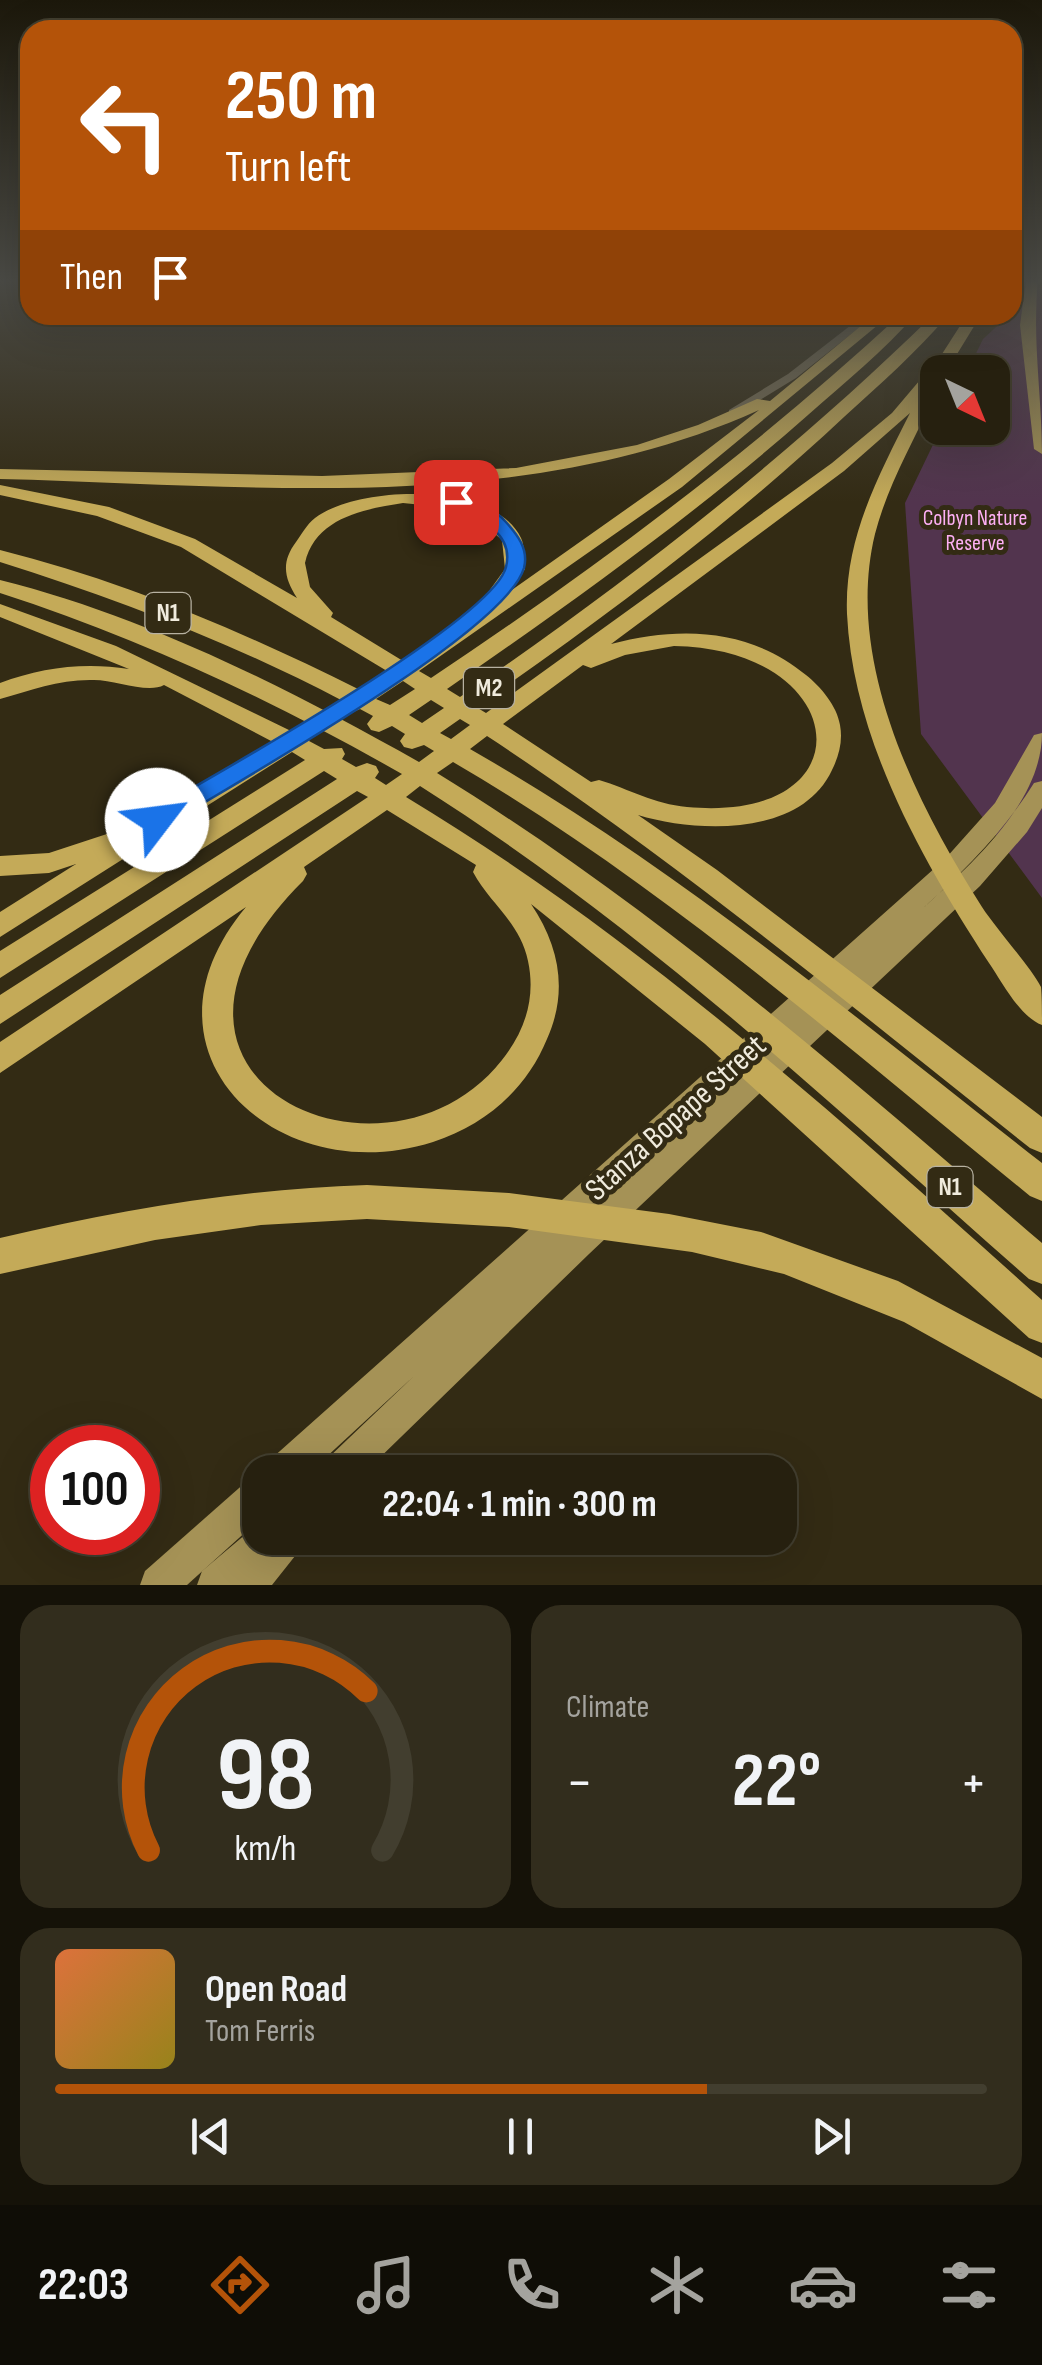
<!DOCTYPE html>
<html lang="en">
<head>
<meta charset="utf-8">
<style>
	body { margin:0; font-family:"Sofia Sans Condensed",sans-serif; background:#322d1d; color:#f1f3f6; height:100vh; display:flex; flex-direction:column; font-size:38px; white-space:nowrap }
	* { box-sizing:border-box; margin:0 }
	p { font-size:32px; color:#a4a39e }
	.icon { flex:none; width:55px; height:55px; fill:none; stroke:currentColor; stroke-width:2; stroke-linecap:round; stroke-linejoin:round }
	.map { position:relative; height:1585px; overflow:hidden }
	.side { display:flex; flex-direction:column; gap:20px; padding:20px; background:#151208; flex:1 }
	.side>* { flex:none }
	.guide { position:absolute; left:20px; top:20px; width:1002px; height:305px; border-radius:30px; box-shadow:0 10px 40px #0002,0 0 0 2px #423e2f; background:#b45309; color:#fff; overflow:hidden }
	.needle { width:65px; rotate:137deg }
	.buttons { position:absolute; left:920px; top:355px; display:grid; gap:20px }
	.buttons a { display:grid; place-items:center; width:90px; height:90px; border-radius:20px; background:#26200f; box-shadow:0 10px 40px #0002,0 0 0 2px #423e2f; font-size:50px }
	.speed { position:absolute; left:30px; top:1425px; display:flex; gap:20px; font-size:50px; font-weight:700; text-align:center }
	.speed>* { display:grid; place-content:center; width:130px; height:130px; border-radius:50%; background:#26200f; box-shadow:0 10px 40px #0002,0 0 0 2px #423e2f; line-height:1 }
	.speed .limit { border:15px solid #d22; background:#fff; color:#111 }
	.pin { position:absolute; display:grid; place-items:center; width:85px; height:85px; color:#fff; margin:-42px; border-radius:20px; box-shadow:0 5px 15px #0006 }
	.me { position:absolute; width:110px; margin:-55px; rotate:60deg; stroke-linejoin:round; filter:drop-shadow(0 0 8px #0008) }
	.turn { display:flex; align-items:center; gap:35px; height:210px; padding:0 40px; font-size:45px }
	.turn .icon { width:130px; height:130px; stroke-width:2.5 }
	.turn b { display:block; font-size:70px; line-height:85px }
	.then { display:flex; align-items:center; height:95px; padding:0 40px; background:#0003; gap:20px; font-size:38px }
	.big { font-size:75px; font-weight:700; line-height:1.1 }
	.side .tile { flex:1; display:flex; flex-direction:column; justify-content:center; gap:15px; min-width:0; padding:0 35px; border-radius:30px; background:#322d1d }
	.side .dial { align-items:center; gap:0 }
	.dial svg { height:260px; overflow:visible; fill:none; stroke:#423e2f; stroke-width:7; stroke-linecap:round; text-anchor:middle }
	.dial text { fill:#f1f3f6; stroke:none }
	.song { display:flex; align-items:center; gap:30px }
	.cover { width:120px; height:120px; border-radius:15px; background:linear-gradient(135deg,hsl(20 70% 55%),hsl(50 70% 35%)) }
	.played { height:10px; border-radius:5px; background:linear-gradient(90deg,#b45309 70%,#423e2f 70%) }
	.keys { display:flex; justify-content:space-around; direction:ltr }
	.heat { display:flex; justify-content:space-between; align-items:center; font-size:55px; direction:ltr }
	.side .tiles { flex:1; display:grid; gap:20px; grid-template-columns:1fr 1fr }
	.tile:last-child { grid-column:span 2 }
	.trip { position:absolute; left:242px; top:1455px; width:555px; height:100px; border-radius:30px; background:#26200f; box-shadow:0 10px 40px #0002,0 0 0 2px #423e2f; font-weight:700; line-height:100px; text-align:center }
	.dock { display:flex; height:160px; justify-content:space-around; align-items:center; background:#0f0d06; color:#a4a39e }
	.dock .icon { width:70px; height:70px }
	.dock .selected { color:#b45309 }
	.dock b { font-size:45px; color:#f1f3f6 }
	.map>svg:first-child { display:block }
	.green { fill:#52344e }
	.lines { fill:none; stroke-linecap:round; stroke-linejoin:round }
	.path { stroke:#857e6b; stroke-width:2.5; stroke-dasharray:6 2.5; stroke-linecap:butt }
	.minor { fill:#766d54; fill-rule:evenodd }
	.major { fill:#a59256; fill-rule:evenodd }
	.highway { fill:#c4aa58; fill-rule:evenodd }
	.route { fill:#1a73e8; stroke:#114b97; stroke-width:2.5 }
	.labels { text-anchor:middle; dominant-baseline:central; stroke-width:10; stroke-linejoin:round; paint-order:stroke }
	.far-park-label { font-size:22px; fill:#fdaff4; stroke:#332b14 }
	.shield { fill:#332b14; stroke:#b7b1a1; stroke-width:2.5 }
	.shield-label { font-size:25px; font-weight:bold; fill:#f0ebdd }
	.near-street-label { font-size:32px; fill:#f0ebdd; stroke:#332b14 }
</style>
</head>
<body>
<div class="map">
<svg width="1042" height="1585" viewBox="0 0 1042 1585">
	<rect width="100%" height="100%" fill="#332b14"/>
	<path class="green" d="M1042,285V898L921,734L905,503L941,428H992V372H967L983,339Z"/>
	<g class="lines">
		<path class="path" d="M312,315L327,318L358,315"/>
		<path class="minor" d="M864,315H875L796,378L737,414H729V410L788,374Z"/>
		<g class="major">
			<path d="M1026,281H1038C1032,339 1042,396 1042,454L1034,449L1020,325Z"/>
			<path d="M1042,733C1042,804 969,866 920,911C963,872 1003,833 1034,783L1042,781V808L1027,832L980,886L589,1254L365,1472H322L327,1459L414,1376L310,1472H266L271,1459L945,859L995,803L1034,735Z"/>
			<path d="M260,1476V1519L187,1585H140L145,1571L247,1481Z"/>
			<path d="M260,1522V1538H305L299,1551L272,1585H197L202,1571Z"/>
		</g>
		<g class="highway">
			<path d="M874,315H890L682,487L419,671L431,678C596,568 754,450 900,315H915C884,351 844,383 808,415C695,515 571,603 447,689L460,697C628,582 787,458 933,315H948C917,352 879,385 844,417C730,524 604,618 476,707L486,713L832,463L892,413L942,354L967,315H981L946,372H938V379L923,396L932,401C912,444 887,487 875,534C844,661 916,803 982,907C997,930 1030,966 1041,987C1042,997 1042,1014 1042,1025C1020,1017 1002,982 989,963C922,860 853,739 847,614C844,539 878,477 910,413L844,471L611,644C680,626 749,628 806,675C821,687 837,706 840,725C843,741 839,756 832,770C801,837 697,833 638,815L717,870L1042,1117V1153L1030,1148C852,1007 677,861 487,736L470,749C675,866 856,1018 1042,1163V1201L1030,1196C843,1044 662,884 453,762L437,773C657,908 847,1076 1042,1243V1284L1029,1279C832,1105 643,927 420,786L406,797C640,938 839,1118 1042,1300V1343L1029,1338L705,1044L531,904C560,947 568,992 547,1039C526,1090 485,1125 433,1142C276,1192 125,1051 246,907L0,1073V1042L368,797L357,791L0,1024V995L337,779L324,771L0,978V951L305,760L292,752L0,937V912L76,864L49,873L0,876V856L49,853L116,831L125,834L273,742L164,685C148,694 115,680 94,680C60,679 32,690 0,699V683C42,667 85,662 129,669L0,617V604L116,646L291,731L308,730L312,736L309,741L324,749L342,748L345,754L342,759L356,767L367,763L376,766L379,772L375,778L386,785L402,774C272,700 142,639 0,593V580C148,617 287,688 419,762L434,751L424,745L412,749L404,747L400,741L405,734L392,726L379,732L371,730L367,724L373,716L360,709L347,715L339,713L335,707L341,700C232,643 118,599 0,562V550C124,581 244,632 358,689L387,671L181,547L97,516L0,495V485L109,507L195,539L297,598C284,578 281,562 296,542C301,535 307,524 315,518C358,485 494,481 521,538C525,546 524,560 525,569L509,592L669,479L759,410C522,517 253,485 0,479V469L322,476L516,468L637,445L698,425L757,399L770,401ZM403,503C443,507 472,512 502,540L505,569L479,605L482,610L403,661L331,617L333,613L310,587L305,563C315,518 364,509 403,503ZM674,646C853,649 870,824 687,807C654,804 629,789 599,780L591,782L503,724L583,665L591,668L625,655ZM403,681L415,689L390,705L376,699ZM431,700L444,708L422,723L409,715ZM460,719L470,725L451,739L440,733ZM387,810L476,865L473,872C490,904 520,922 528,961C536,998 525,1031 502,1060C387,1206 102,1081 303,881L307,874L304,867Z"/>
			<path d="M367,1185L509,1193L669,1214L761,1232L898,1281L1042,1358V1399L904,1322L784,1274L692,1252L509,1227L367,1219L261,1225L155,1240L0,1274V1238C121,1209 242,1189 367,1185Z"/>
		</g>
	</g>
	<linearGradient id="sky" x2="0" y2="1"><stop stop-color="#1c180b"/><stop offset="0.56" stop-color="#4a4a45"/><stop offset="1" stop-color="#4a4a45" stop-opacity="0"/></linearGradient>
	<rect width="1042" height="502" fill="url(#sky)"/>
	<path class="route" d="M450,499C465,497 495,509 505,521C517,534 529,549 524,568C505,633 233,784 165,826H149L146,820L149,813C209,778 493,621 506,567C515,531 475,517 450,506Z"/>
	<g class="labels">
		<g class="far-park-label">
			<text x="975" y="518">Colbyn Nature<tspan x="975" dy="25">Reserve</tspan></text>
		</g>
		<g class="shield">
			<rect x="145.5" y="593" width="45" height="40" rx="8"/>
			<rect x="464" y="668" width="50" height="40" rx="8"/>
			<rect x="927.5" y="1167" width="45" height="40" rx="8"/>
		</g>
		<g class="shield-label">
			<text x="168" y="613">N1</text>
			<text x="489" y="688">M2</text>
			<text x="950" y="1187">N1</text>
		</g>
		<g class="near-street-label">
			<text transform="translate(676 1118) rotate(-42)">Stanza Bopape Street</text>
		</g>
	</g>
</svg>
<div class="buttons">
<a><svg class="needle" viewBox="-14 -14 28 28"><path d="M0-13l5 13h-10z" fill="#e53935"/><path d="M0 13l5-13h-10z" fill="#a4a39e"/></svg></a>
</div>
<div class="speed"><div class="limit">100</div></div>
<div class="pin" style="left:456px;top:502px;background:#d93025"><svg class="icon" aria-label="arrive" viewBox="0 0 24 24"><path d="M6 21V4h12l-3 4 3 4H6"/></svg></div>
<svg class="me" style="left:157px;top:820px" viewBox="-20 -20 40 40"><circle r="19" fill="#fff"/><path d="M0-13L10 11 0 6-10 11z" fill="#1a73e8"/></svg>
<div class="trip">22:04 · 1 min · 300 m</div>
<div class="guide">
<div class="turn"><svg class="icon" aria-label="left" viewBox="0 0 24 24"><path d="M17 20v-9H6M10 6l-5 5 5 5"/></svg><div><b>250 m</b>Turn left</div></div>
<div class="then">Then<svg class="icon" aria-label="arrive" viewBox="0 0 24 24"><path d="M6 21V4h12l-3 4 3 4H6"/></svg></div>
</div>
</div>
<section class="side">
<div class="tiles">
<div class="tile dial"><svg viewBox="0 0 100 80">
<path d="M14 69A42 42 0 1 1 86 69"/>
<path d="M14 69A42 42 0 0 1 81 20" stroke="#b45309"/>
<text x="50" y="56" font-size="32" font-weight="700">98</text>
<text x="50" y="72" font-size="11">km/h</text>
</svg></div>
<div class="tile"><p>Climate</p>
<div class="heat"><a>−</a><b class="big">22°</b><a>+</a></div>
</div>
<div class="tile">
<div class="song"><i class="cover"></i><div><b>Open Road</b><p>Tom Ferris</p></div></div>
<div class="played"></div>
<div class="keys"><svg class="icon" aria-label="previous" viewBox="0 0 24 24"><path d="M18 5L8 12l10 7zM5 5v14"/></svg><svg class="icon" aria-label="pause" viewBox="0 0 24 24"><path d="M8 5v14M16 5v14"/></svg><svg class="icon" aria-label="next" viewBox="0 0 24 24"><path d="M6 5l10 7-10 7zM19 5v14"/></svg></div>
</div>
</div>
</section>
<nav class="dock">
<b>22:03</b>
<svg class="icon selected" aria-label="directions" viewBox="0 0 24 24"><path d="M12 3l9 9-9 9-9-9zM9 14v-3h6M13 9l2 2-2 2"/></svg>
<svg class="icon" aria-label="music" viewBox="0 0 24 24"><path d="M9 18V5l10-2v13"/><circle cx="6" cy="18" r="3"/><circle cx="16" cy="16" r="3"/></svg>
<svg class="icon" aria-label="phone" viewBox="0 0 24 24"><path d="M5 4h4l2 5-3 2q2 4 5 5l2-3 5 2v4C11 20 4 13 5 4z"/></svg>
<svg class="icon" aria-label="climate" viewBox="0 0 24 24"><path d="M12 3v18M4 7l16 10M4 17L20 7"/></svg>
<svg class="icon" aria-label="car" viewBox="0 0 24 24"><path d="M5 17H2v-5l4-1 3-4h7l3 4 3 1v5h-3M9 17h6M6 11h13"/><circle cx="7" cy="17" r="2"/><circle cx="17" cy="17" r="2"/></svg>
<svg class="icon" aria-label="filters" viewBox="0 0 24 24"><path d="M4 7h16M4 17h16"/><circle cx="9" cy="7" r="2"/><circle cx="15" cy="17" r="2"/></svg>
</nav>
</body>
</html>
